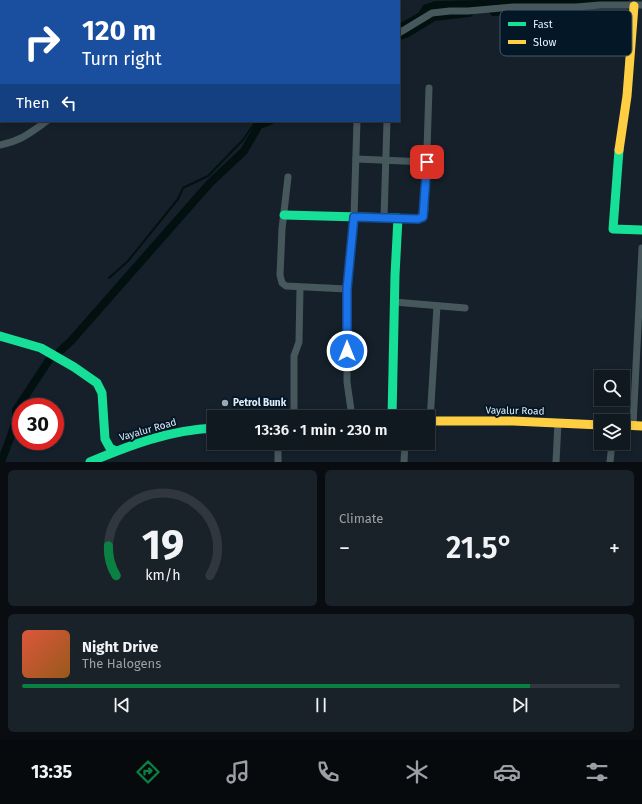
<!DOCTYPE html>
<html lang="en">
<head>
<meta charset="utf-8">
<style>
	body { margin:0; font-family:"Fira Sans",sans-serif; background:#192129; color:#f1f3f6; height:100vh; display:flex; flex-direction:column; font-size:15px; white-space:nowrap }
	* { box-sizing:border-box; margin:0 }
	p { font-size:13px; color:#9ca0a5 }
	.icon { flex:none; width:22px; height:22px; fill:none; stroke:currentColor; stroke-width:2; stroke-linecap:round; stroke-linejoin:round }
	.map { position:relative; height:462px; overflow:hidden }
	.panel { display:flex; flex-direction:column; gap:8px; padding:8px; background:#090d12; flex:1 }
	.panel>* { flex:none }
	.guide { position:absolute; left:0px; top:0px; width:400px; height:122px; box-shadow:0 2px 6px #0003,0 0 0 1px #30373e; background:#1a4fa0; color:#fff; overflow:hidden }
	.controls { position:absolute; left:594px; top:370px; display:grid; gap:8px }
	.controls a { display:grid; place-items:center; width:36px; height:36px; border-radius:0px; background:#101820; box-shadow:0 2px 6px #0003,0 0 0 1px #30373e; font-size:20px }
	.speed { position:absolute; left:12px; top:398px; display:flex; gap:8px; font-size:20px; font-weight:700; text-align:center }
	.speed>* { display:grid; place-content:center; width:52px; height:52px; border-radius:50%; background:#101820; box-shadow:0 2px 6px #0003,0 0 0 1px #30373e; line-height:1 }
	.speed .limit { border:6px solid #d22; background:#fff; color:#111 }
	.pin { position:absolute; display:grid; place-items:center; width:34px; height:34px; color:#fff; margin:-17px; border-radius:8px; box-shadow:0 2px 6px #0006 }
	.me { position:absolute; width:44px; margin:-22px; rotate:0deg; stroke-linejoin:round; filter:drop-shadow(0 0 3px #0008) }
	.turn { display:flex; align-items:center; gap:14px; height:84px; padding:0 16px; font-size:18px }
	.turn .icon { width:52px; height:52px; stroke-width:2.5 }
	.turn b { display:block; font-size:28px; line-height:34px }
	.then { display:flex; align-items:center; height:38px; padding:0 16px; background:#0003; gap:8px; font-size:15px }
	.big { font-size:30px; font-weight:600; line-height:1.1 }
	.panel .tile { flex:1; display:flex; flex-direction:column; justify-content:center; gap:6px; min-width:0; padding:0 14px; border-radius:6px; background:#192129 }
	.panel .dial { align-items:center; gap:0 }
	.dial svg { height:104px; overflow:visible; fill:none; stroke:#30373e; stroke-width:7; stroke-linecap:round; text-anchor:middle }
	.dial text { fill:#f1f3f6; stroke:none }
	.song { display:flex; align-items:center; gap:12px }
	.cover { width:48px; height:48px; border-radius:6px; background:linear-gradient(135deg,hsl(10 70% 55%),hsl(30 70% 35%)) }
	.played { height:4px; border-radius:2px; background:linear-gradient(90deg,#0b8043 85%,#30373e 85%) }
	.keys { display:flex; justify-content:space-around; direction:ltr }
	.heat { display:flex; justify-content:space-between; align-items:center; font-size:22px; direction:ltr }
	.panel .tiles { flex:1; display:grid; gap:8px; grid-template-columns:1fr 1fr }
	.tile:last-child { grid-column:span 2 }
	.trip { position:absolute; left:207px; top:410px; width:228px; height:40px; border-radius:0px; background:#101820; box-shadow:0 2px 6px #0003,0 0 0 1px #30373e; font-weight:600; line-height:40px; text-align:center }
	.tabs { display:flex; height:64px; justify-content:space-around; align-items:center; background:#060a0d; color:#9ca0a5 }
	.tabs .icon { width:28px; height:28px }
	.tabs .selected { color:#0b8043 }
	.tabs b { font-size:18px; color:#f1f3f6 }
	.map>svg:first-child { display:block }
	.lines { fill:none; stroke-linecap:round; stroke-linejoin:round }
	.stream { stroke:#021110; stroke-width:2 }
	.canal { stroke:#021110; stroke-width:8 }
	.street { stroke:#47585c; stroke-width:7 }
	.fast { stroke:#16e098; stroke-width:9 }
	.slow { stroke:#ffcf43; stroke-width:9 }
	.route-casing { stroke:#114b97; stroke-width:10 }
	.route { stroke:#1a73e8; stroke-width:7 }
	.poi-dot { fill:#9aa6b1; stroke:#041727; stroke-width:1.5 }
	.labels { text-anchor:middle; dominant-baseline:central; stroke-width:4; stroke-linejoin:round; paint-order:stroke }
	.poi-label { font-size:10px; font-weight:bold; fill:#e1eef9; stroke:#041727; text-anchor:start }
	.street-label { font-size:10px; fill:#e1eef9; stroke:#041727 }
	.key { fill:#041727; stroke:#465866; stroke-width:1 }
	.key-label { font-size:11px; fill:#e1eef9 }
</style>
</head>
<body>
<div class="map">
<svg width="642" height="462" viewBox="0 0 642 462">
	<rect width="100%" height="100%" fill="#15202a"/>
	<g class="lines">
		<path class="stream" d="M109,278L128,261L178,199L183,188L208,176L243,140L256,121"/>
		<g class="canal">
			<path d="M494,12L553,10"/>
			<path d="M399,27L403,26L421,16L426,8L436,5L622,1L625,0"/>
			<path d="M399,36L406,34L434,17L469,13"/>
			<path d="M60,351L71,341L210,183L244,151L259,125L270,121"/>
			<path d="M1,462L9,441L16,421V410L49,360"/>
		</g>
		<g class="street">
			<path d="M107,0V1"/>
			<path d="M14,1V0"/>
			<path d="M58,1V0"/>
			<path d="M0,15L1,16"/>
			<path d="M535,26L632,28"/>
			<path d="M399,33L432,13L450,11H468L513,7H576L600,5H642"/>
			<path d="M0,98H1"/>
			<path d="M0,145C21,141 30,133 47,121"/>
			<path d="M356,159L427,162"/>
			<path d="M288,177L282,229L280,275L282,283L286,286L347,289"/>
			<path d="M384,218L387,121"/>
			<path d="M398,218L418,219L423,217L425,211L429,88"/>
			<path d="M394,302L465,308"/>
			<path d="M294,417V356L299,342L300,288"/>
			<path d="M352,417L347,382V289L354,217L357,121"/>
			<path d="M430,421L437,306"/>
			<path d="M633,425L642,248"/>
			<path d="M278,443V462"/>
			<path d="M404,462L405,443"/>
			<path d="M556,462L558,423"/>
			<path d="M610,462L612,443"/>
		</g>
		<g class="fast">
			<path d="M619,150L613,229L642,230"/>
			<path d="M284,215L398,218L395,275L392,417"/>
			<path d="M0,336L41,348L74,367L97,383L102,393L105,439L110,448L116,451"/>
			<path d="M90,462C130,445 170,430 214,428"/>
		</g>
		<g class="slow">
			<path d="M619,150L627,96L634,6"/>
			<path d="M428,421H513L601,425"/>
			<path d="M623,425L642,426"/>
		</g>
	</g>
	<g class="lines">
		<g class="route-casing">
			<path id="route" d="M347,351V289L354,217L418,219L423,217L427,162"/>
		</g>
		<use href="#route" class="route"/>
	</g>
	<circle class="poi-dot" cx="225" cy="403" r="4"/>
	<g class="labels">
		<g class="poi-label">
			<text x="233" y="403">Petrol Bunk</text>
		</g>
		<g class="street-label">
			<text transform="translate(515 411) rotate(1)">Vayalur Road</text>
			<text transform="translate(148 430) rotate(-16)">Vayalur Road</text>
		</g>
	</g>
	<rect x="500" y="10" width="132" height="46" rx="6" class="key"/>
	<rect x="508" y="22" width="18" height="4" fill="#16e098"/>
	<rect x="508" y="40" width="18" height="4" fill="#ffcf43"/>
	<g class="key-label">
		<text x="533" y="28">Fast</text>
		<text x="533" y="46">Slow</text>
	</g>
</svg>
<div class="controls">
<a><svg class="icon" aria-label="search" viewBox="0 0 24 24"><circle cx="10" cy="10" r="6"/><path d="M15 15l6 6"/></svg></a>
<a><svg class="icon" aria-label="layers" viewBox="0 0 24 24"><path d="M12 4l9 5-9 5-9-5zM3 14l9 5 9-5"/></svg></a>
</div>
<div class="speed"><div class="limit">30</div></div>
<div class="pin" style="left:427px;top:162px;background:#d93025"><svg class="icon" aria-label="arrive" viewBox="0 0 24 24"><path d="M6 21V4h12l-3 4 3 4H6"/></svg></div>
<svg class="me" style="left:347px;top:351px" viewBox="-20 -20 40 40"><circle r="17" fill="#1a73e8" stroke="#fff" stroke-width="3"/><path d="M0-11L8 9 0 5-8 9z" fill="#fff"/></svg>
<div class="trip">13:36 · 1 min · 230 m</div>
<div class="guide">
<div class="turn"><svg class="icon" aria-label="right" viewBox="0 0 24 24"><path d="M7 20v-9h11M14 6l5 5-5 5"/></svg><div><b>120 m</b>Turn right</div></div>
<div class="then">Then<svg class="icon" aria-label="left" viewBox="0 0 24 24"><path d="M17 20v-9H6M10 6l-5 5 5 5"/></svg></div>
</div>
</div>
<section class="panel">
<div class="tiles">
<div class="tile dial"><svg viewBox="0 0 100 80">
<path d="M14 69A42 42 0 1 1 86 69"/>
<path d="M14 69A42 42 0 0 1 8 46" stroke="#0b8043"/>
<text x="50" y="56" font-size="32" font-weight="700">19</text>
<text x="50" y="72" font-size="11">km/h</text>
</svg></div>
<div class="tile"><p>Climate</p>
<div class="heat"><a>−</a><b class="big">21.5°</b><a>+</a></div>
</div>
<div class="tile">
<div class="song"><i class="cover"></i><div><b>Night Drive</b><p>The Halogens</p></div></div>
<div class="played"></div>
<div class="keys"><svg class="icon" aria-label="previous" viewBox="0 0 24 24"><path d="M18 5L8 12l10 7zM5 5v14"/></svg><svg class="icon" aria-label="pause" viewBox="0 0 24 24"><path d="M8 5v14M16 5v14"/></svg><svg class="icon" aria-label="next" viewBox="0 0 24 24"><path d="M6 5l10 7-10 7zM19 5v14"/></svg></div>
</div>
</div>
</section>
<nav class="tabs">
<b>13:35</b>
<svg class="icon selected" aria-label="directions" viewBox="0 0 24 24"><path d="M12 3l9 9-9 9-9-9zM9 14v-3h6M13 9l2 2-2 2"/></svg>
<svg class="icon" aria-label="music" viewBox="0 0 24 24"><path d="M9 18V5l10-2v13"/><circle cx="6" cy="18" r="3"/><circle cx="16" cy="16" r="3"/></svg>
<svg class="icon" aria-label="phone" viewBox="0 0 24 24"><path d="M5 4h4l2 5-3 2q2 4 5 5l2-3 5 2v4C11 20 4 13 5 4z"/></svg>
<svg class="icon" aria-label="climate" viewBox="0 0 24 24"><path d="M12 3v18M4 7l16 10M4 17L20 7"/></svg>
<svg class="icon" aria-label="car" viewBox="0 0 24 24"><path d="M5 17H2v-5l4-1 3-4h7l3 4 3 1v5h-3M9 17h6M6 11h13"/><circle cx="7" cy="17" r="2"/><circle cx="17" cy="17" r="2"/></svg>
<svg class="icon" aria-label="filters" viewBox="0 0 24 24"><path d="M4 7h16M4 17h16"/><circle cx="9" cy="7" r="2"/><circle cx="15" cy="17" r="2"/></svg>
</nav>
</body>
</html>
